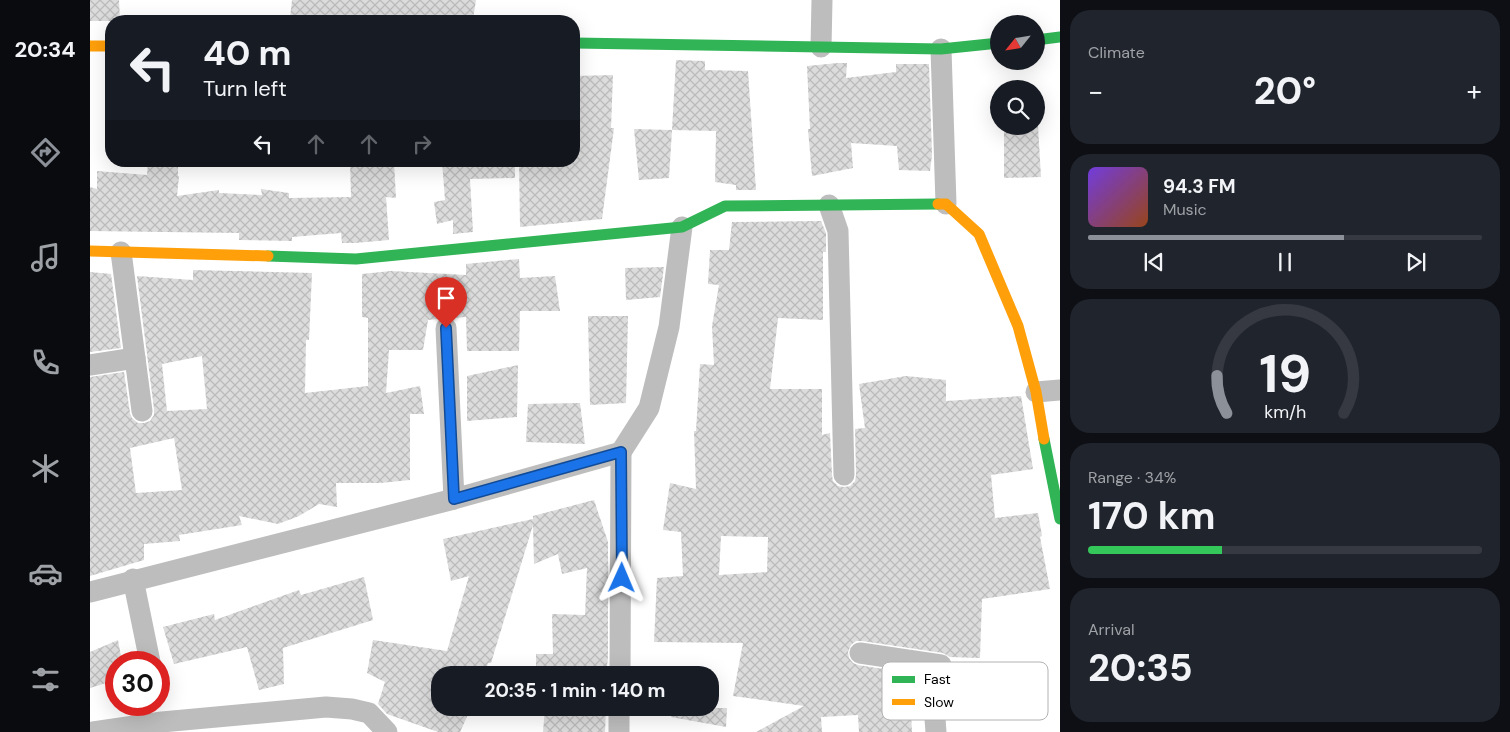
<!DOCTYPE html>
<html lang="en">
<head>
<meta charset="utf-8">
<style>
	body { margin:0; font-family:"DM Sans",sans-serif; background:#20242c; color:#f1f3f6; height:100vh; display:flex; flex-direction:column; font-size:19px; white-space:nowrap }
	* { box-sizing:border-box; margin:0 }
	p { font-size:16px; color:#9ea1a6 }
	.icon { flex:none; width:28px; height:28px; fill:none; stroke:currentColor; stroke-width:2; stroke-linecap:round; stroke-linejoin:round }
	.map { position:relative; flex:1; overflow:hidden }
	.side { display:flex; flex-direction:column; gap:10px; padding:10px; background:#0d0f14; width:450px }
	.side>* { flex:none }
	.guide { position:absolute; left:15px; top:15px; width:475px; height:152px; border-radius:20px; box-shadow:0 5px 20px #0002; background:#171b24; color:#f1f3f6; overflow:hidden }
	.needle { width:32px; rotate:240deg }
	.tools { position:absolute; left:900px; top:15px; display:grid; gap:10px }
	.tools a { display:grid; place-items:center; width:55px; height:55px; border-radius:50%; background:#171b24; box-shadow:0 5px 20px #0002; font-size:25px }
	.speed { position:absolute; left:15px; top:651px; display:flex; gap:10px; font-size:25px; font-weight:700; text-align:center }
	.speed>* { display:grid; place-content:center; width:65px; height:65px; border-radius:50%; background:#171b24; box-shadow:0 5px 20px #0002; line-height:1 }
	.speed .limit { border:8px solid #d22; background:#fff; color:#111 }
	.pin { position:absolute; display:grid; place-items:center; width:42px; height:42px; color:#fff; margin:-51px -21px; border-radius:50% 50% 50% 0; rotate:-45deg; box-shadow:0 0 5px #0007 }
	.pin .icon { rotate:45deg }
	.me { position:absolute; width:55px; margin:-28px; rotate:1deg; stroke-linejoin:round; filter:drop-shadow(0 0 4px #0008) }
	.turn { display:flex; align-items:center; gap:18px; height:105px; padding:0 15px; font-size:22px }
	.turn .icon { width:65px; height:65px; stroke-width:2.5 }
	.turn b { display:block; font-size:35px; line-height:42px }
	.lanes { display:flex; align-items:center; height:48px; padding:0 15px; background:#0003; justify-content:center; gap:25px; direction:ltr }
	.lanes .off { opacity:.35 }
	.big { font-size:38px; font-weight:700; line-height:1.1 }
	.side .card { flex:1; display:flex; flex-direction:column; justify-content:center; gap:8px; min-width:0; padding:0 18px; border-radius:20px; background:#20242c }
	.side .dial { align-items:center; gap:0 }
	.dial svg { height:130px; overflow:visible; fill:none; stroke:#363941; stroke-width:7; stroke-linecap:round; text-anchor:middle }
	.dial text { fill:#f1f3f6; stroke:none }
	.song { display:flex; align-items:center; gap:15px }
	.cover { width:60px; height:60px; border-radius:8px; background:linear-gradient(135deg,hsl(260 70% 55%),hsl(20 70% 35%)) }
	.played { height:5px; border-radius:2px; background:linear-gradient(90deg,#8c9099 65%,#363941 65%) }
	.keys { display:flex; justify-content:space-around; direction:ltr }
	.heat { display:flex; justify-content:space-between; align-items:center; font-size:28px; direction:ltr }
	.charge { height:8px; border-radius:4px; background:linear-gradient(90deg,#34c759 34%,#363941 0) }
	.trip { position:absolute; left:341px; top:666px; width:288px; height:50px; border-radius:20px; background:#171b24; box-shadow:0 5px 20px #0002; font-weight:700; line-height:50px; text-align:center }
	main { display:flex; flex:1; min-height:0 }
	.dock { display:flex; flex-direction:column; width:90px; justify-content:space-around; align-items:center; background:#090b0e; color:#9ea1a6 }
	.dock .icon { width:35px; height:35px }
	.dock .on { color:#8c9099 }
	.dock b { font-size:22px; color:#f1f3f6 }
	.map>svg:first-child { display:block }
	.building { fill:url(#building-cross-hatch); fill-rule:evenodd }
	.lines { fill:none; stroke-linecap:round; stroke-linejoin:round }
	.street { stroke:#bdbdbd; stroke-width:21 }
	.fast { stroke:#30b455; stroke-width:11 }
	.slow { stroke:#ff9f0a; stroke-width:11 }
	.route-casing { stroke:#114b97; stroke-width:12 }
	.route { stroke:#1a73e8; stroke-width:9 }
	.key { fill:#fff; stroke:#b2b2b2; stroke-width:1 }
	.key-label { font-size:14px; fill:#000 }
</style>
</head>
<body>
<main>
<nav class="dock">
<b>20:34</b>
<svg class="icon on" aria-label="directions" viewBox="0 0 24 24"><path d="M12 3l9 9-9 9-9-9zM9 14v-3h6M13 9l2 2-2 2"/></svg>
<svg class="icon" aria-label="music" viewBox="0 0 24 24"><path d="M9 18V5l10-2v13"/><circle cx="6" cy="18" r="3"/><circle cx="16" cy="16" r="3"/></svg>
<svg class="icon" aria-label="phone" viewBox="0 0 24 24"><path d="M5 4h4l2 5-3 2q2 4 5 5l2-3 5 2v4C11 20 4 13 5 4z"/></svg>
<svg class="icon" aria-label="climate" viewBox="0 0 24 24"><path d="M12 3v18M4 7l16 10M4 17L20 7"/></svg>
<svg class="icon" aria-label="car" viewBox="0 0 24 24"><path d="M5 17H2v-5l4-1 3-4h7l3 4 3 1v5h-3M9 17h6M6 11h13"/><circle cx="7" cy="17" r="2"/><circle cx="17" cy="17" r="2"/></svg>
<svg class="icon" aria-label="filters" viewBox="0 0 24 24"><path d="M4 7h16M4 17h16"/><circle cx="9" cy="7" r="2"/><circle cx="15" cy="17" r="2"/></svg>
</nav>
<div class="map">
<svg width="970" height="732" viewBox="0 0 970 732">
	<defs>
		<pattern id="building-cross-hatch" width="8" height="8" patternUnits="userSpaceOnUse" patternTransform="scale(1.25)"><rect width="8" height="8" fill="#dcdcdc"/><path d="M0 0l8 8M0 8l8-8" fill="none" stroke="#bbb"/></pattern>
	</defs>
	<rect width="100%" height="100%" fill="#fff"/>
	<g class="building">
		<path d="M0,0H29L30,21H0Z"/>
		<path d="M202,0H386L383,19L347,18V20L299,17V21H240L200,18Z"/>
		<path d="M586,60L615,61V70L658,71L666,190H646V185L625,182L626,131L582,130Z"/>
		<path d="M748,63H757L756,78L806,72V64H839L842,155L840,171L809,170L807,146L761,143L763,168L722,176L718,129H720L717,66Z"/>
		<path d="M523,75L521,128H524L512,219L430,227L429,161H484V76Z"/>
		<path d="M914,126H948L951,177L914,178Z"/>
		<path d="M544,129L582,130L579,178L549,180Z"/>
		<path d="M58,161H88V176H89L87,196L129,190V193L172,195L171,189L199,193V198L261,197L260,161H304L306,198L296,197L299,240L265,243H252L251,233L202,237V241L149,240V233L0,231V187L7,189V171L57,175Z"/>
		<path d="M352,161H425V178L380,179L383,232L363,234V220L347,224L344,202L355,200Z"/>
		<path d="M731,221L736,233V252H733V320L688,318L680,389H732V435L740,433L742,475L743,481L748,486L754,487L760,486L765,481L766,475L765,429L775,428L769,384L816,376L856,380V401L931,396L943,469L901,475L905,518L948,513L952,536L950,537L960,589L892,599L890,658L860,657L853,653L772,641H766L761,645L758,652L759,658L763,663L768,665L819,673L822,732H769L768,715L731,717L732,732H666L714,706L643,696L653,643L564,642L567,578L593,576L591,532L573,530L580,483L606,489L604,431H606L610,364L624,365L622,326L629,285L618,284L620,250H639L642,222ZM631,536L678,537L677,572L629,575Z"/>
		<path d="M429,259L430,278L465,276L470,311H430L429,351H377L376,317L363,318L356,316L348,319L338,320L333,350H299L296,393L330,386L334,414H320V480L290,483H246L247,507L229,504L209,516L188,524L149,516L152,525L89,535L90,541L54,544V560L0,576V377L34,372L40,413L42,418L48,423H54L60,421L64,415V409L47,276L103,280V270L222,273L219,340H216L215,393L278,386V318L272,317V274L301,271L376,275V264ZM112,356L117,409L77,411L72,364ZM84,438L92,490L46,493L40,448Z"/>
		<path d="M574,267L570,297L536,300L535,268Z"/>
		<path d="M0,272L21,274L31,348L0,352Z"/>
		<path d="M498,316H538L536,403L500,405Z"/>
		<path d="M428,365L427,417L377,421V376Z"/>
		<path d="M490,403L495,444L436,442L438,404Z"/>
		<path d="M504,500L518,542V657L516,675H446V654H463L462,614L495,615L497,568L472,574L468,554L444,564L443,525L401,663H398L394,675H350V708H381L370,732H348L297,714L288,704L295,682L277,673L283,640L357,651L379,576L361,581L353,539L443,519V516Z"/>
		<path d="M274,577L283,620L193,648L194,684L169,690L157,647L84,664L73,627L124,614L125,620L209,590L211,595Z"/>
		<path d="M28,640L32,662H26V680L0,688V652Z"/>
		<path d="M455,708H516L515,732H453Z"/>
		<path d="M582,708H637L636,727L581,717Z"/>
	</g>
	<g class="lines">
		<g class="street">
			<path d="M731,47L732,0"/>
			<path d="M851,49L856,204"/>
			<path d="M739,205L748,231L754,475"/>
			<path d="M31,252L52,411"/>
			<path d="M356,328L364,499"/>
			<path d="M0,365L45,358"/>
			<path d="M946,392L970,390"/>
			<path d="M43,579L60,662"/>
			<path d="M0,592L364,499L531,452L559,408L579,327L592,227"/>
			<path d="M770,653L851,665L845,719L846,732"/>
			<path d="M530,675L531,452"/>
			<path d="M3,732L72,722L236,707L262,709L279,713L297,732"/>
			<path d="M529,732V708"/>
		</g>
		<g class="fast">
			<path d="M946,40L970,37"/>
			<path d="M484,43L851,49L909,43"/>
			<path d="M178,256L266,259L592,227L635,206L848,204"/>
			<path d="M954,439L970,519"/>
		</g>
		<g class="slow">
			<path d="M0,46H21"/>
			<path d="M848,204H856L889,234L928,326L946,392L954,439"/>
			<path d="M0,251L178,256"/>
		</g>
	</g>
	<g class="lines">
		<g class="route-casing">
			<path id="route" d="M356,328L364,499L531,452L532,578"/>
		</g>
		<use href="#route" class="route"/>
	</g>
	<rect x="792" y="662" width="166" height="58" rx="8" class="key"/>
	<rect x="802" y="676" width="23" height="7" fill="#30b455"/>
	<rect x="802" y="699" width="23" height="6" fill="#ff9f0a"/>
	<g class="key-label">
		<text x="834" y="684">Fast</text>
		<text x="834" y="707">Slow</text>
	</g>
</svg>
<div class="tools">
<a><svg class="needle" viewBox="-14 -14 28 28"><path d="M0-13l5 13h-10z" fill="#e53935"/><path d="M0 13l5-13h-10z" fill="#9ea1a6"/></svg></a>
<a><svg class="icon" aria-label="search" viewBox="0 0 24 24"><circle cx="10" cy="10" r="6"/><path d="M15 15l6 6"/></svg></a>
</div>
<div class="speed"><div class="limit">30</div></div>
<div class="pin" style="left:356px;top:328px;background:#d93025"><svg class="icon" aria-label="arrive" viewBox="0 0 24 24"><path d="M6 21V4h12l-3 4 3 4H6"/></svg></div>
<svg class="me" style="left:532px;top:578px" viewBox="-20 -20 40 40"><path d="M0-17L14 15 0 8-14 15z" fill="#1a73e8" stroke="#fff" stroke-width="4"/></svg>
<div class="trip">20:35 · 1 min · 140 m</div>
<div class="guide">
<div class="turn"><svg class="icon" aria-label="left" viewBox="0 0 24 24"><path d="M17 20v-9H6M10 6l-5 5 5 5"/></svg><div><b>40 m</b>Turn left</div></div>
<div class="lanes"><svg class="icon" aria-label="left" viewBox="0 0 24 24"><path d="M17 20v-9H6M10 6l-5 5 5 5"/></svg><svg class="icon off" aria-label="ahead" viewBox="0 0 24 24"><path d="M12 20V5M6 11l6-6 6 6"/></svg><svg class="icon off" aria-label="ahead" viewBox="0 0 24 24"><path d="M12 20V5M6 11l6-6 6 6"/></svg><svg class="icon off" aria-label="right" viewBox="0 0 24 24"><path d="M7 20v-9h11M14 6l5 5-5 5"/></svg></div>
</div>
</div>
<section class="side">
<div class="card"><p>Climate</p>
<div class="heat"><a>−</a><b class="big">20°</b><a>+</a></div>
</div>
<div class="card">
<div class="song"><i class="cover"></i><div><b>94.3 FM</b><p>Music</p></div></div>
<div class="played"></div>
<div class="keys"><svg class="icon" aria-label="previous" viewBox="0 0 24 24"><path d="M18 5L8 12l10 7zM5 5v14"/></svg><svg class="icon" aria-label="pause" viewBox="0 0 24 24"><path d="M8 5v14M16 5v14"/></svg><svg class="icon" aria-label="next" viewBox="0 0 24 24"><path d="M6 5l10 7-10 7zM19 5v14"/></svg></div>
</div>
<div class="card dial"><svg viewBox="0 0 100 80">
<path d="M14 69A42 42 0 1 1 86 69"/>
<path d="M14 69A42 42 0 0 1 8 46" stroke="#8c9099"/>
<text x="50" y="56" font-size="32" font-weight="700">19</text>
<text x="50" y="72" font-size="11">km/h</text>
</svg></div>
<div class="card"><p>Range · 34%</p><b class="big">170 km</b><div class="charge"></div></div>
<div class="card"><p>Arrival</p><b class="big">20:35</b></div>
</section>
</main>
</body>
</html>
